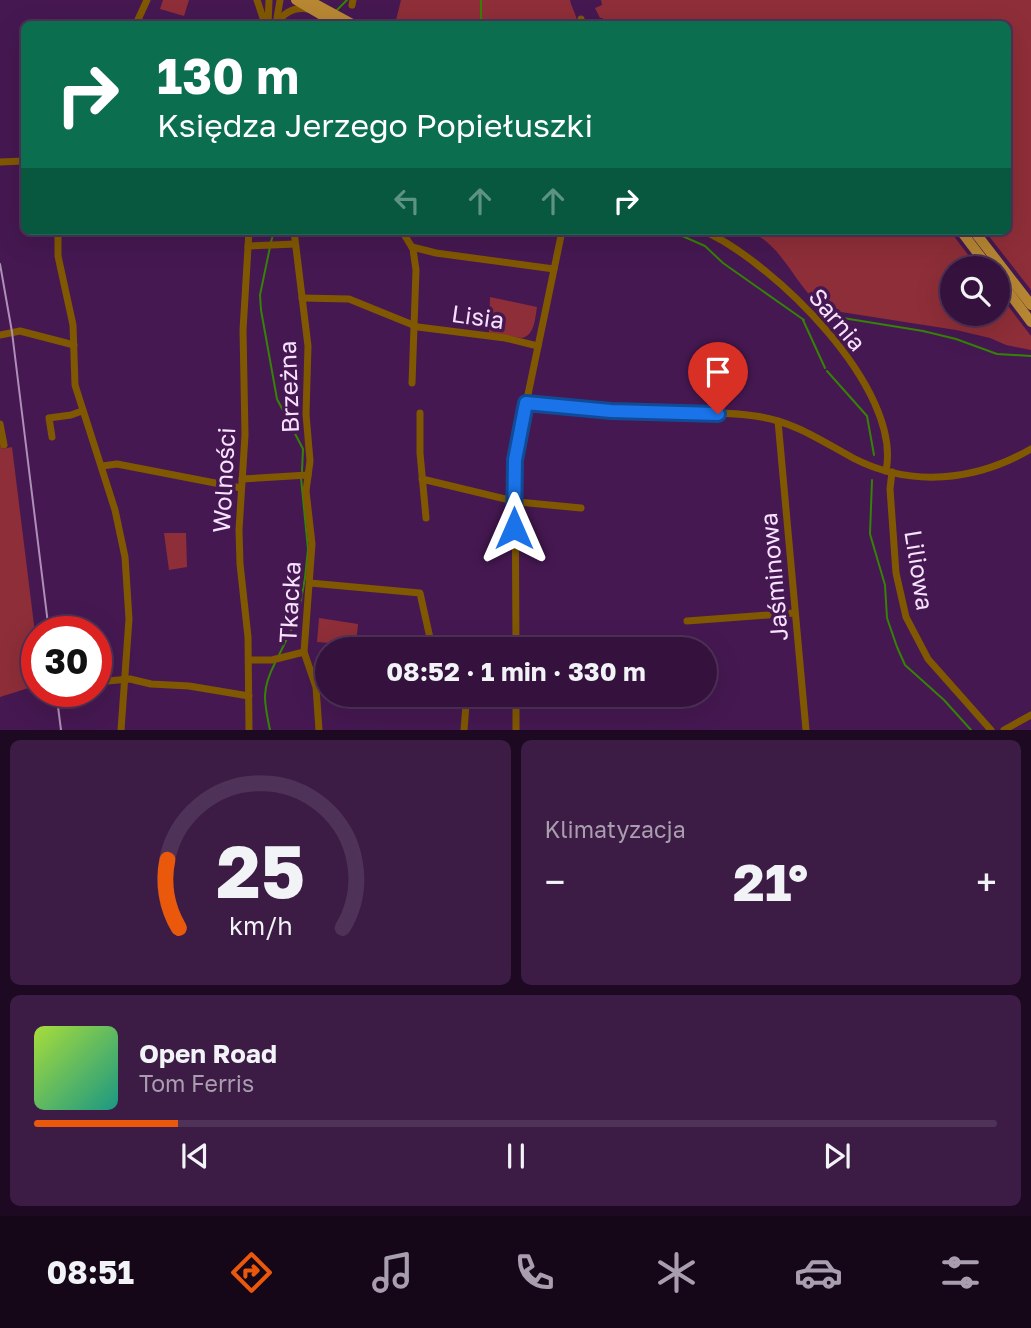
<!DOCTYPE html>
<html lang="pl">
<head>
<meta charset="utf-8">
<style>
	body { margin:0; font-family:"Golos Text",sans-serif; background:#3c1b44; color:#f1f3f6; height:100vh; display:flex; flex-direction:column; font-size:26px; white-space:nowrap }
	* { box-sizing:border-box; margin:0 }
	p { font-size:23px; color:#a99eb0 }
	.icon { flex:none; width:38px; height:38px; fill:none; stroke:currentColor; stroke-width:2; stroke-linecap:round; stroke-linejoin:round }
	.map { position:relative; height:730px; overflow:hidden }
	.details { display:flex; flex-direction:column; gap:10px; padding:10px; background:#1d0a22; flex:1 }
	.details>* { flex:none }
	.banner { position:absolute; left:21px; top:21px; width:990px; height:214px; border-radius:10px; box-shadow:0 7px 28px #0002,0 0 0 2px #4e3257; background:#0b6e4f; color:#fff; overflow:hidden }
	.fabs { position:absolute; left:940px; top:256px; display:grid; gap:14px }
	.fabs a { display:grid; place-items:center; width:70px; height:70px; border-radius:50%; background:#34123d; box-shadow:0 7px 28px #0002,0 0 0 2px #4e3257; font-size:35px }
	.speed { position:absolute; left:21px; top:616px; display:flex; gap:14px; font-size:35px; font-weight:700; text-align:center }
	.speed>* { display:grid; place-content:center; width:91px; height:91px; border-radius:50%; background:#34123d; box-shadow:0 7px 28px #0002,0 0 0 2px #4e3257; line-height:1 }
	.speed .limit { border:10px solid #d22; background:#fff; color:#111 }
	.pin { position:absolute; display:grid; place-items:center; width:60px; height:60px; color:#fff; margin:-72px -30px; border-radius:50% 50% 50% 0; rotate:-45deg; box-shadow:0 0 7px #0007 }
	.pin .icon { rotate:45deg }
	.me { position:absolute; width:77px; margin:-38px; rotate:0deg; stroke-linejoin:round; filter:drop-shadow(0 0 5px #0008) }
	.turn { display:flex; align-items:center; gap:24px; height:147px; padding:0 21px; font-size:32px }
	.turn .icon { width:91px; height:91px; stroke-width:2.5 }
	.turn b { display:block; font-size:49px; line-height:60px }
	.lanes { display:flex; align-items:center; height:66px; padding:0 21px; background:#0003; justify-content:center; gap:35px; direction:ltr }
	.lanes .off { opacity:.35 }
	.big { font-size:52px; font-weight:700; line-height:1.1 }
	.details .tile { flex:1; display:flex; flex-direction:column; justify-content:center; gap:10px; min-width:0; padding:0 24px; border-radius:10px; background:#3c1b44 }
	.details .dial { align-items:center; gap:0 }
	.dial svg { height:182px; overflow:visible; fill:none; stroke:#4e3257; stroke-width:7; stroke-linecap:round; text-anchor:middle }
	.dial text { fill:#f1f3f6; stroke:none }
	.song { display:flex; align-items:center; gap:21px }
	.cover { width:84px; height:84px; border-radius:10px; background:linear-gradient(135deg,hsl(80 70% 55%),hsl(170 70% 35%)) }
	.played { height:7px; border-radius:4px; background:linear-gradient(90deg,#ea580c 15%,#4e3257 15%) }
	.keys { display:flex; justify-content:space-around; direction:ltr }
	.heat { display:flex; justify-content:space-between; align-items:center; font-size:38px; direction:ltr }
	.details .tiles { flex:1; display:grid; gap:10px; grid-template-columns:1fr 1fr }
	.tile:last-child { grid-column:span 2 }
	.trip { position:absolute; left:315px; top:637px; width:402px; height:70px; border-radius:35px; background:#34123d; box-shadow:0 7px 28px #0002,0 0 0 2px #4e3257; font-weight:700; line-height:70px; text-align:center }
	.tab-bar { display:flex; height:112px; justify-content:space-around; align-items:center; background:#150718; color:#a99eb0 }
	.tab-bar .icon { width:49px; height:49px }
	.tab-bar .current { color:#ea580c }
	.tab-bar b { font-size:32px; color:#f1f3f6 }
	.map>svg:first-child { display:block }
	.green { fill:#8e2e38 }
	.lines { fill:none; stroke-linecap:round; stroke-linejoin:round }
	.stream { stroke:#348304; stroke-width:2 }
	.minor { stroke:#805802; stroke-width:7 }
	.major { stroke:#b78733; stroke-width:10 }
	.rail { stroke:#ae8fb7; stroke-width:2 }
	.route-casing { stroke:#114b97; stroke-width:18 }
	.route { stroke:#1a73e8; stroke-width:12 }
	.labels { text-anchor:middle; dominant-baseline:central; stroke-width:7; stroke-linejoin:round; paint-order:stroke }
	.street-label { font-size:24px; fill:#f7e2fe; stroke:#451851 }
</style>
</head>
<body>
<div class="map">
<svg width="1031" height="730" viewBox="0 0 1031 730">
	<rect width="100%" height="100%" fill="#451851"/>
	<g class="green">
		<path d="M163,0H189L184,16L160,9Z"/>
		<path d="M401,0H570C572,10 577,14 577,24H395Z"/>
		<path d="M601,0H1031V290L985,231H1008V24H603V18H600L595,8L602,5Z"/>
		<path d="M741,231H950L978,268H952V313H998V293L1031,336V350L1006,345L990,338L956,330L828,310C800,294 789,258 763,239C757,235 748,233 741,231Z"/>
		<path d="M490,297L537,307C535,318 535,335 522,338L489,333Z"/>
		<path d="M0,435L2,449L12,447L37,649V656L23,659L28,676L33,678L35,686L0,697Z"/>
		<path d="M164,533H186L187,567L169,570Z"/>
		<path d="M319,618L358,624L356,645L317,642Z"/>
	</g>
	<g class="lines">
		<g class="stream">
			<path d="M481,0V24"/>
			<path d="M336,11L347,0"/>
			<path d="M671,231L705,246L723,263L804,320"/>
			<path d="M271,242L274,231"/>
			<path d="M270,247L260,295L261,310L277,399L303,449L302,471"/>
			<path d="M829,316L833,314L843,318L923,331L956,339L997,354L1031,356"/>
			<path d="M803,320L825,368"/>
			<path d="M827,371L867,416L874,455"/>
			<path d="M872,480L870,534L885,585L887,618L897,647L905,665L944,700L971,730"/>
			<path d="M279,655L298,616L305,578L308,549L301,478"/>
			<path d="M270,730C264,702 261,690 275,663"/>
		</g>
		<g class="minor">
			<path d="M257,0L265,24"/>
			<path d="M352,5L353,0"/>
			<path d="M136,24L147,0"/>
			<path d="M268,24L269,0"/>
			<path d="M276,24L280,0"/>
			<path d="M277,24C284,12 294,7 308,9"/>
			<path d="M581,24V19"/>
			<path d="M0,162L24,161"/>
			<path d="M58,231V256L73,325L75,385L115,510L125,557L129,619L121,730"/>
			<path d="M249,231L243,330L245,435L239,530L240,564L248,637L249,730"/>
			<path d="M294,231L308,346L306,414L310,461L306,491L312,544L304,652L316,687L319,730"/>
			<path d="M402,231L413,249L416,270L412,383"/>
			<path d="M704,231C773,262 903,388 886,471"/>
			<path d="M248,246L295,244"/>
			<path d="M412,247L436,253L554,269"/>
			<path d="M302,298L349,299L418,327L505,338L538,346"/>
			<path d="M0,335L20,331L74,345"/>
			<path d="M525,403C566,408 607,412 648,413C683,413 720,411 755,416C793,421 820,440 853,458C911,488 976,481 1031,449"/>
			<path d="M420,413V453L426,518"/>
			<path d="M778,421L806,730"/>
			<path d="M0,424L4,445"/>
			<path d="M52,437L49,418L71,415L82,411"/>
			<path d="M102,466L117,464L241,488"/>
			<path d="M892,472L890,489L896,573L906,617L928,659L991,730"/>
			<path d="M242,479L308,475"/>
			<path d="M422,479L518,502L581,508"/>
			<path d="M310,583L420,593L430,638L437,649"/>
			<path d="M687,621L795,613"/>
			<path d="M516,649L515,457L562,231"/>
			<path d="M32,660L37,677"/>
			<path d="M249,660H272L304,652"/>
			<path d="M96,682L130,679L151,684L189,686L249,696"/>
			<path d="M464,695L466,705L464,730"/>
			<path d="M516,695V730"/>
			<path d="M1004,730L1031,715"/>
		</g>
		<g class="major">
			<path d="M296,0L337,24"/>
			<path d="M308,0L352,24"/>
			<path d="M961,231L989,268"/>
			<path d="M974,231L1031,305"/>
			<path d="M998,278L1031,322"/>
		</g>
		<g class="rail">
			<path d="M0,264L12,332L49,632"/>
			<path d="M56,691L61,730"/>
		</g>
	</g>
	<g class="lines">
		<g class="route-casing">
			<path id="route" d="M514,528L515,460L526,403L611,411L718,414"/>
		</g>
		<use href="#route" class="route"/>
	</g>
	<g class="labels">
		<g class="street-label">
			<text transform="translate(478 316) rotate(8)">Lisia</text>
			<text transform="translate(838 319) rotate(50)">Sarnia</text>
			<text transform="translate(288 387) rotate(-92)">Brzeżna</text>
			<text transform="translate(223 480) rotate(-87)">Wolności</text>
			<text transform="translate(920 570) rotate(81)">Liliowa</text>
			<text transform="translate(773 577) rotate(-95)">Jaśminowa</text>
			<text transform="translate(289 602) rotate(-87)">Tkacka</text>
		</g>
	</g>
</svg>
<div class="fabs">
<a><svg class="icon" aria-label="search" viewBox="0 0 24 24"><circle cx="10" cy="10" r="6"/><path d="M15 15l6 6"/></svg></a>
</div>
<div class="speed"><div class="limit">30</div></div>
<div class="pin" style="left:718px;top:414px;background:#d93025"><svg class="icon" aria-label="arrive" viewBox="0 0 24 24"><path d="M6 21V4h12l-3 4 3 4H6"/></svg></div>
<svg class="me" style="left:514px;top:528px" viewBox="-20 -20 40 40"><path d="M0-17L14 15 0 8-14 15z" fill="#1a73e8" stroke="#fff" stroke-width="4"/></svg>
<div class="trip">08:52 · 1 min · 330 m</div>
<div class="banner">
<div class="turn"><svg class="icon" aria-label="right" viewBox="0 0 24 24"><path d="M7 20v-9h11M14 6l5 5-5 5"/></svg><div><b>130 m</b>Księdza Jerzego Popiełuszki</div></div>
<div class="lanes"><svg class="icon off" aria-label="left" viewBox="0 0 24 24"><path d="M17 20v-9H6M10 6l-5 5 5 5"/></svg><svg class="icon off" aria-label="ahead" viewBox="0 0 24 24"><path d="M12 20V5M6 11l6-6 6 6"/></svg><svg class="icon off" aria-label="ahead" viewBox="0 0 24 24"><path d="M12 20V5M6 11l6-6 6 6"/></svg><svg class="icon" aria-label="right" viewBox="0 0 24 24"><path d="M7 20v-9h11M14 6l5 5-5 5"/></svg></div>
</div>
</div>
<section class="details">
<div class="tiles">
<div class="tile dial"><svg viewBox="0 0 100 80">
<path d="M14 69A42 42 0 1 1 86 69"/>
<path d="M14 69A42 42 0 0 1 9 39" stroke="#ea580c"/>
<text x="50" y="56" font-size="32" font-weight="700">25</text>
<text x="50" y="72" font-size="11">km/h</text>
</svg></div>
<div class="tile"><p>Klimatyzacja</p>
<div class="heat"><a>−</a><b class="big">21°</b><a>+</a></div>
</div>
<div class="tile">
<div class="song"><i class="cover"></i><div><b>Open Road</b><p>Tom Ferris</p></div></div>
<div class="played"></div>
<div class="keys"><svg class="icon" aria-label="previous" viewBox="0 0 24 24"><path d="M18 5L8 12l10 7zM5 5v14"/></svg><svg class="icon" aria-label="pause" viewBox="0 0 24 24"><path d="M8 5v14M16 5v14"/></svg><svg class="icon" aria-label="next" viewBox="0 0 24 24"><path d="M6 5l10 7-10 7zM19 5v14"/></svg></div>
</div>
</div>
</section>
<nav class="tab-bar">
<b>08:51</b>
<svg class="icon current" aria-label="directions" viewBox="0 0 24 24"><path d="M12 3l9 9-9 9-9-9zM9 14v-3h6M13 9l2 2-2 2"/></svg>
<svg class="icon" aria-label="music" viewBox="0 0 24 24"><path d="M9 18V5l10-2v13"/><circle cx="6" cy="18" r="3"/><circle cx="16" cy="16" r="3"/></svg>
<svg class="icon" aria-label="phone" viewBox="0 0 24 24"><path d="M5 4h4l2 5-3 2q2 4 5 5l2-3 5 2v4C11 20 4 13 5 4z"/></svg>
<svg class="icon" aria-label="climate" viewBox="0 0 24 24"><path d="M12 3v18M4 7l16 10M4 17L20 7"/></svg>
<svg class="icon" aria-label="car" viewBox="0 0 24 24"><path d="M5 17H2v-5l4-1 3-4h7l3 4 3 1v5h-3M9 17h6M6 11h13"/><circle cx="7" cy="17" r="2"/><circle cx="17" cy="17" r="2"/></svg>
<svg class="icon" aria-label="filters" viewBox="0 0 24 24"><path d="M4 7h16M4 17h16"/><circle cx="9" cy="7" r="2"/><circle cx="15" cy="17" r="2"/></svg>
</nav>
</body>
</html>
